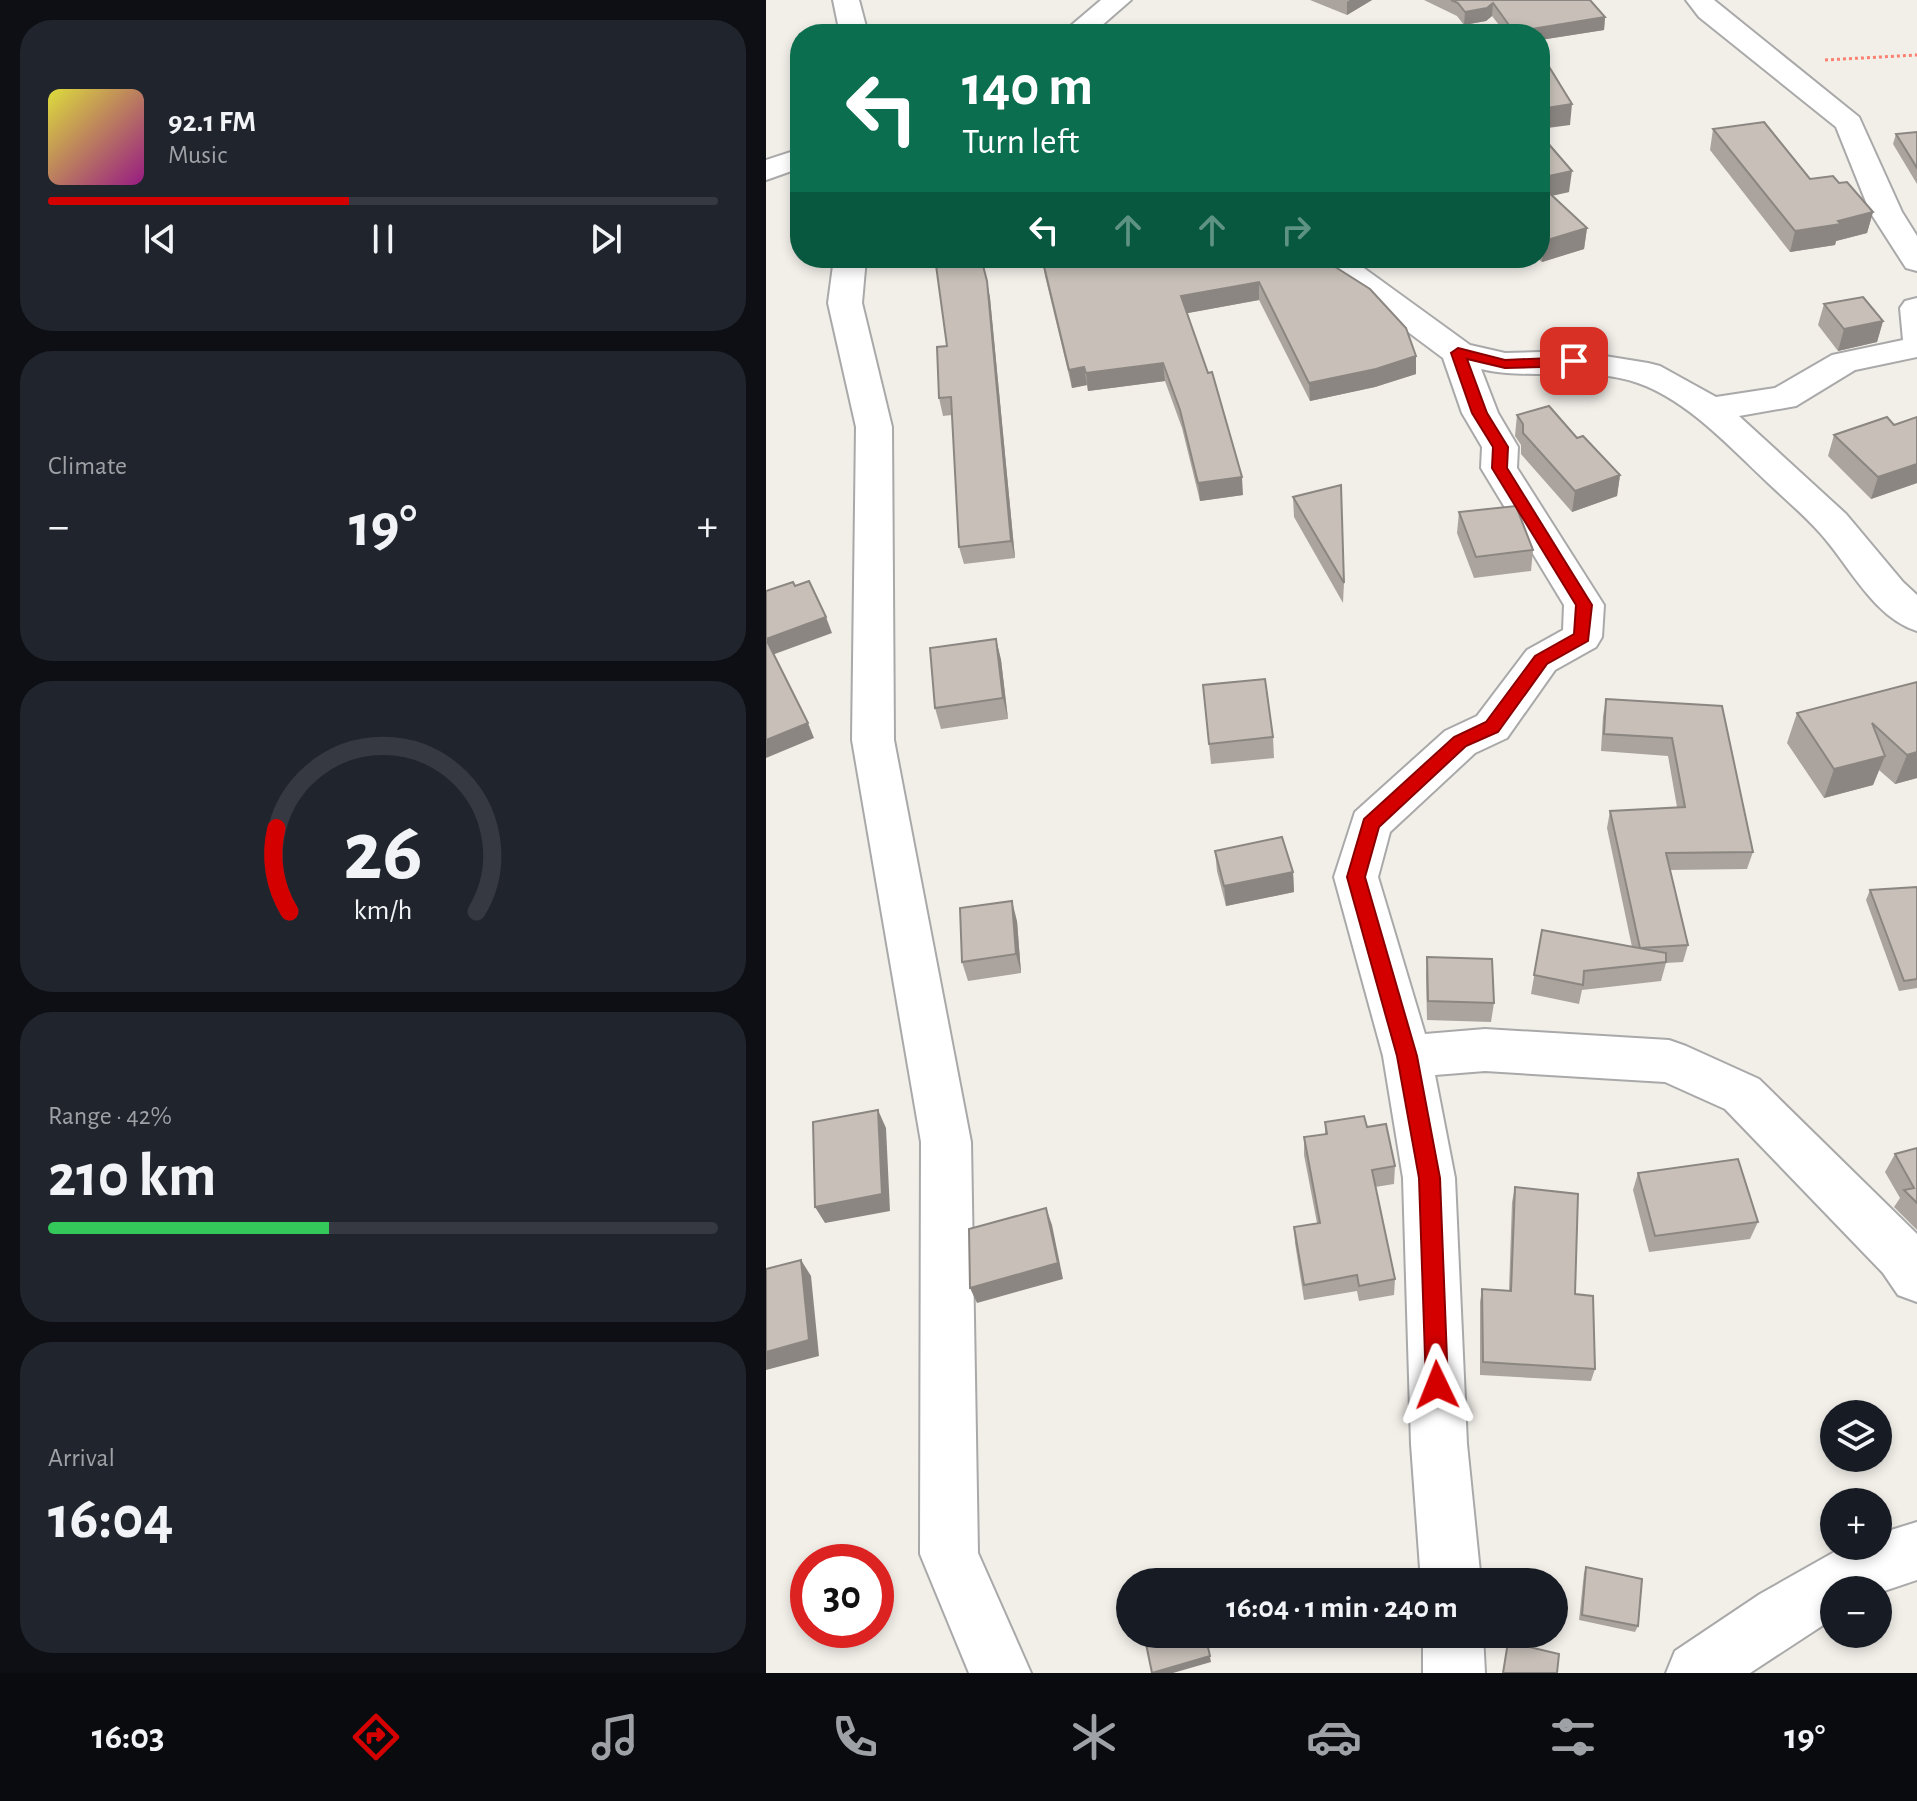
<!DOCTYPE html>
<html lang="en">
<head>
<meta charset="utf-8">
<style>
	body { margin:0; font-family:"Alegreya Sans",sans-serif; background:#20242c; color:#f1f3f6; height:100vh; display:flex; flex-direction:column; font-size:30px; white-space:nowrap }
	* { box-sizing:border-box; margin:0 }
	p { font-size:26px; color:#9ea1a6 }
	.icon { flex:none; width:44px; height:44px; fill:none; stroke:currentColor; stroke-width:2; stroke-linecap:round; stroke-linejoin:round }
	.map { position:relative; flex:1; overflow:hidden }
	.panel { display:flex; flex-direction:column; gap:20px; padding:20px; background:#0d0f14; width:766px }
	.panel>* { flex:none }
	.hud { position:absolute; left:24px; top:24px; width:760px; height:244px; border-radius:32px; box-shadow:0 4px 12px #0003; background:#0b6e4f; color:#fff; overflow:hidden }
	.controls { position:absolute; left:1054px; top:1400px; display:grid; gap:16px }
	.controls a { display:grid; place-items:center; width:72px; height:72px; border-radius:50%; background:#171b24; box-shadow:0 4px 12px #0003; font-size:40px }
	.speed { position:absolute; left:24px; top:1544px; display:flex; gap:16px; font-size:40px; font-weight:700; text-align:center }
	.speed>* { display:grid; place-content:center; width:104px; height:104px; border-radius:50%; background:#171b24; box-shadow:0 4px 12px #0003; line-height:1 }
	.speed .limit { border:12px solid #d22; background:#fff; color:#111 }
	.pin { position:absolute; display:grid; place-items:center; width:68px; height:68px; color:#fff; margin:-34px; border-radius:16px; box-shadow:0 4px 12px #0006 }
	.me { position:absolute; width:88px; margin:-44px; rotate:358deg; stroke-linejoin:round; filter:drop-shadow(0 0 6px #0008) }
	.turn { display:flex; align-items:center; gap:28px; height:168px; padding:0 40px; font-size:36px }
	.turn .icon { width:104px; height:104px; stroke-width:2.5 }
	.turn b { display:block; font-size:56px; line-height:68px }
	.lanes { display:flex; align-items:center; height:76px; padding:0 40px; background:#0003; justify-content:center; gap:40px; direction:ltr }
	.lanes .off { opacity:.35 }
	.big { font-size:60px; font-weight:600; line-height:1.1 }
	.panel .widget { flex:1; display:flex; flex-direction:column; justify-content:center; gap:12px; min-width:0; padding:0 28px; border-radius:32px; background:#20242c }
	.panel .dial { align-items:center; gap:0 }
	.dial svg { height:208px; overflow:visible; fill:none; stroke:#363941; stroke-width:7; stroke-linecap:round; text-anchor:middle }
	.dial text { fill:#f1f3f6; stroke:none }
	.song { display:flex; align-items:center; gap:24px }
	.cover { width:96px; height:96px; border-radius:12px; background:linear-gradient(135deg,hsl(60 70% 55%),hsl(310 70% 35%)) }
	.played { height:8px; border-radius:4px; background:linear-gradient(90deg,#d40000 45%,#363941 45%) }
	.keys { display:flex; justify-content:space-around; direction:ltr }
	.heat { display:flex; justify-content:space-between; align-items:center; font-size:44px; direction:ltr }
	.charge { height:12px; border-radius:6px; background:linear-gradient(90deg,#34c759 42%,#363941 0) }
	.trip { position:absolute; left:350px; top:1568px; width:452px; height:80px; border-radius:40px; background:#171b24; box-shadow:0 4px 12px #0003; font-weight:600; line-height:80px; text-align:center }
	.tabs { display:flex; height:128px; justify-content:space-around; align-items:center; background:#090b0e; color:#9ea1a6 }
	.tabs .icon { width:56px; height:56px }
	.tabs .on { color:#d40000 }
	.tabs b { font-size:36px; color:#f1f3f6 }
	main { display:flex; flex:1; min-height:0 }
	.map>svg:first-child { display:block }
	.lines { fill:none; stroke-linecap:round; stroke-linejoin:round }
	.minor-casing { stroke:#a9a9a9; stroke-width:4 }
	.path { stroke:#fa8072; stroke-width:3; stroke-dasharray:3 3; stroke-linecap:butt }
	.minor { fill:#fff; fill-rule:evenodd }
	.wall { fill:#aba49e }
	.shaded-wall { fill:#8b8681 }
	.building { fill:#c7bfb8; stroke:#8b8681; stroke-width:2 }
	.route { fill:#d40000; stroke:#8a0000; stroke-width:2 }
</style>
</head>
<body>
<main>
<section class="panel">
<div class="widget">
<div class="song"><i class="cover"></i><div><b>92.1 FM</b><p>Music</p></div></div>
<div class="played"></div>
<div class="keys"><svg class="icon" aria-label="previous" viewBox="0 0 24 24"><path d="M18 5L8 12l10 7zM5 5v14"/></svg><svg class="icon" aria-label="pause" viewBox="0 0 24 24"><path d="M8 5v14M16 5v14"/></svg><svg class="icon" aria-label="next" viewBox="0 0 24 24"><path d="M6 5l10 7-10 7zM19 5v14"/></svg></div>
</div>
<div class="widget"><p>Climate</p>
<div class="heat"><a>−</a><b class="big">19°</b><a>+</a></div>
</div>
<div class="widget dial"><svg viewBox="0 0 100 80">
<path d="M14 69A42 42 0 1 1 86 69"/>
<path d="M14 69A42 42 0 0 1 9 37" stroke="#d40000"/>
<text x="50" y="56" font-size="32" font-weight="700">26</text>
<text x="50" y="72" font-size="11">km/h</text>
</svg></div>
<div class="widget"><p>Range · 42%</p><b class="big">210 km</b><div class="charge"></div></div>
<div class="widget"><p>Arrival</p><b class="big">16:04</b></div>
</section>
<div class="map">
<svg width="1151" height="1673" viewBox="0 0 1151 1673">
	<rect width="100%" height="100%" fill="#f2efe9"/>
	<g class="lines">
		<g class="minor-casing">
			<g id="minor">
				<path d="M67,0H93L102,34H74Z"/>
				<path d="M335,0H365L326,34H295Z"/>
				<path d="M920,0H948L1093,117L1136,212L1151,236V271L1140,268L1104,212L1070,127L933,17Z"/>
				<path d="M34,149V168L0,180V160Z"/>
				<path d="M68,258H100L96,303L126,427L128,740L205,1142L212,1553L265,1673H203L154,1554L155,1142L86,740L90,427L62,303Z"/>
				<path d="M547,258H584L704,345L739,353L808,351L882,363L894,366L950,397L1009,388L1066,355L1137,340L1134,308L1139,301L1151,298V357L1089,370L1030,406L973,416L1080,514L1137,582L1151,595V631C1108,618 1083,565 1054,533C1038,515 1019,499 1001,482C964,447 921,400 872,383C820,365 766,381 715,369L732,413L752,447L751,468L838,605L836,637L830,647L789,670L741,738L709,753L624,832L612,877L659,1034L719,1029L903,1040L920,1046L993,1079L1151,1234V1302L1132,1295L1117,1273L959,1109L899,1082L719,1071L669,1075L689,1178L701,1444L715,1582H655L645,1444L637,1178L617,1056L568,877L589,812L679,731L711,716L761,650L797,630L798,605L715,468L716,447L696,413L677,358L552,265Z"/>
				<path d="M1151,1522V1580L1112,1593V1590H1068V1618L984,1673H900L909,1651L994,1594L1079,1546H1112V1534Z"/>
				<path d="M657,1634H717L719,1673H657Z"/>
			</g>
		</g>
		<path class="path" d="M1059,60L1151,55"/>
		<use href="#minor" class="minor"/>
	</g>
	<g class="wall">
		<path d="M544,0H606L581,15Z"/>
		<path d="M658,0H824L839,17L838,30L774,40V34H740L726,16L720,21L698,25L691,16Z"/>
		<path d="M947,129L1044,179L1073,183L1107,212L1101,233L1070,241L1069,245L1024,252L944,150Z"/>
		<path d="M1151,132V184L1127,144L1130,134Z"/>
		<path d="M774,134L803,192L786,196L821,228L818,249L776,262L771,258H774Z"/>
		<path d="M136,258H215L224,298L249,558L198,564L193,547L186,415L177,416L173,398L181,346L170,262L150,265L148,260L137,262Z"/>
		<path d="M276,258H555L650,374L609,387L544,401L493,300L421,313L477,495L434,501L416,428L399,381L322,391L321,385L306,388L279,276Z"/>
		<path d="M1058,304L1117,321L1111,342L1072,351L1052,325Z"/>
		<path d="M751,415L811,438L854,475L851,496L806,512L755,454V445L749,436Z"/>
		<path d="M1151,417V483L1105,499L1062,456L1068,435L1128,425Z"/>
		<path d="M527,497L578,583L577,603L528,517Z"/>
		<path d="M693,512L767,550L765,571L708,578L691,533Z"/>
		<path d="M230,639L235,660L242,719L175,729L169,708Z"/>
		<path d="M1151,682V778L1129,784L1113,770L1107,785L1058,798L1021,743L1031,713Z"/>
		<path d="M437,685L507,737L508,758L445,764Z"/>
		<path d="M840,699L956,706L987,852L981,869L904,870L922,945L917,962L900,963L895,981L816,990L813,1004L765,994L776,930L866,947L841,828L844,811L911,807L902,756L835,751L837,716Z"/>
		<path d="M449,851L527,872L528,892L460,906L451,871Z"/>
		<path d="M1151,887V988L1133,991L1100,900L1104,890Z"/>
		<path d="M251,921L255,973L202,981L196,962Z"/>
		<path d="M661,957L728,1003L725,1022L661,1020L660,976Z"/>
		<path d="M559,1122L601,1127L629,1166L628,1184L609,1187L629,1279L628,1295L593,1301L591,1291L538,1300L529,1243L528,1227L551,1223L538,1155V1137L559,1134Z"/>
		<path d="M1151,1148V1230L1128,1207L1134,1198L1119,1172L1129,1154Z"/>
		<path d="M872,1173L992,1222L984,1239L883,1252L867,1190Z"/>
		<path d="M749,1187L809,1294L829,1369L825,1381L714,1375V1302L716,1289L743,1290L746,1202Z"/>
		<path d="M820,1567L872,1626L869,1632L813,1620L818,1573Z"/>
	</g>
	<g class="shaded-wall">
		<path d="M584,0H606L581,15V2Z"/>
		<path d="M727,3L726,16L720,21L698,25L699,12Z"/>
		<path d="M839,17L838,30L774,40V34H748V32Z"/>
		<path d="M806,104L804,125L774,129V109Z"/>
		<path d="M806,171L803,192L774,198V178Z"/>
		<path d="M1107,212L1101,233L1070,241L1069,245L1024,252L1029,231Z"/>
		<path d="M821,228L818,249L776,262L778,241Z"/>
		<path d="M136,258H148V260L137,262Z"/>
		<path d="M148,258H170L171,262L150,265Z"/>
		<path d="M221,281L224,298L249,558L245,541Z"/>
		<path d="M493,282V300L417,314L415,296Z"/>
		<path d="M1117,321L1111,342L1072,351L1078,329Z"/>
		<path d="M650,356V374L609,387L544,401L543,383Z"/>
		<path d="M397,363L399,381L322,391L320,373Z"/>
		<path d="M318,367L321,385L306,388L303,370Z"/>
		<path d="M1151,464V483L1105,499L1112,477Z"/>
		<path d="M854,475L851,496L806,512L809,491Z"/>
		<path d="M476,477L477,495L434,501L432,483Z"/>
		<path d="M60,617L66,633L6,655L0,639Z"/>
		<path d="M230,639L235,660L242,719L237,698Z"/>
		<path d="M42,723L48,738L0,758V740Z"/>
		<path d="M1151,752V778L1129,784L1141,755Z"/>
		<path d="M1119,756L1107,785L1058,798L1068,769Z"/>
		<path d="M527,872L528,892L460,906L458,886Z"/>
		<path d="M246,901L251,921L255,973L250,954Z"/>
		<path d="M112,1110L120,1128L124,1211L59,1223L49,1207Z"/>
		<path d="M280,1208L286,1225L297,1279L211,1303L204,1288Z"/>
		<path d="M35,1260L45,1276L53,1356L0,1370V1352Z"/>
		<path d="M439,1634L445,1662L407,1673H387Z"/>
	</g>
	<g class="building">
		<path d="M685,0H824L839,17L748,32L727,3L721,8L699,12L692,3Z"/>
		<path d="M782,65L806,104L774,109V67Z"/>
		<path d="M998,122L1044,179L1067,176L1073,183L1081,182L1107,212L1072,221L1075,224L1029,231L947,129Z"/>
		<path d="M1151,132V168L1130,134Z"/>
		<path d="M774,134L806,171L774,178Z"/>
		<path d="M779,189L821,228L778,241L774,237V191Z"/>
		<path d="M169,258H215L221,281L245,541L193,547L185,397L173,398L171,347L181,346Z"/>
		<path d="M276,258H555L604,289L640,328L650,356L610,369L543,383L493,282L415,296L442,373L446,372L476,477L432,483L414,410L397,363L320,373L318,367L303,370Z"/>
		<path d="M1097,297L1117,321L1078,329L1058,304Z"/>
		<path d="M783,406L811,438L817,436L854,475L809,491L757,433V424L751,415Z"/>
		<path d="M1121,417L1128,425L1151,417V464L1112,477L1068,435Z"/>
		<path d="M575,485L578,583L527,497Z"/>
		<path d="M750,506L767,550L710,557L693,512Z"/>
		<path d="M43,581L60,617L0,639L42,723L0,740V591L27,582L29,586Z"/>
		<path d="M230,639L237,698L169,708L164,648Z"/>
		<path d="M499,679L507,737L443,744L437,685Z"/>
		<path d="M1151,682V752L1141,755L1106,723L1119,756L1068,769L1031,713Z"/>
		<path d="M840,699L956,706L987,852L900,853L922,945L874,948L844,811L919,807L906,738L838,734Z"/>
		<path d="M516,837L527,872L458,886L449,851Z"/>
		<path d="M1151,887V979L1138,981L1104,890Z"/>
		<path d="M246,901L250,954L196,962L194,908Z"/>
		<path d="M776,930L900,953V962L818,971L817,985L768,975Z"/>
		<path d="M661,957L726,959L728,1003L662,1001Z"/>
		<path d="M112,1110L116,1194L49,1207L47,1122Z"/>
		<path d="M598,1116L601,1127L620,1124L629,1166L606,1170L629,1279L593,1286L591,1275L538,1285L528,1227L554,1223L538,1137L561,1134L559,1122Z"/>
		<path d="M1151,1148V1203L1138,1190L1148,1188L1129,1154Z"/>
		<path d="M972,1159L992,1222L889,1236L872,1173Z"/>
		<path d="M749,1187L812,1194L809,1294L827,1296L829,1369L717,1362L716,1289L745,1291Z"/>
		<path d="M280,1208L292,1263L204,1288L203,1229Z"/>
		<path d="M35,1260L43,1340L0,1352V1269Z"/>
		<path d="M820,1567L876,1579L872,1626L816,1615Z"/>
		<path d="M378,1634H439L444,1656L386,1673Z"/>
		<path d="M742,1642L793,1654L791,1673H737Z"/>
	</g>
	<path class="route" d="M692,348L739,360L808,357L815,361L808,366L739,368L701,359L721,413L742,447L741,468L826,605L822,641L781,664L732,732L700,746L613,827L599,877L651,1056L674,1178L682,1385L679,1393L671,1396L663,1393L660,1385L653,1178L631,1056L581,877L598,819L688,737L720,722L769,656L808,634L810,605L726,468L727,447L706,413L685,353Z"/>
</svg>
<div class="controls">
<a><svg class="icon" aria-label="layers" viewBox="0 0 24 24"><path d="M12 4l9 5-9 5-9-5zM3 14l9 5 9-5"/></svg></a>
<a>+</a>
<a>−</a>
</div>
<div class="speed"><div class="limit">30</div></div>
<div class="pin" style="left:808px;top:361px;background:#d93025"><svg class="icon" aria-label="arrive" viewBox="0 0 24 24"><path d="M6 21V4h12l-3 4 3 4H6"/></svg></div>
<svg class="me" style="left:671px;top:1385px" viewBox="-20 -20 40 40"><path d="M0-17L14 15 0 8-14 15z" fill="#d40000" stroke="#fff" stroke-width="4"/></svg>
<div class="trip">16:04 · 1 min · 240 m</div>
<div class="hud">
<div class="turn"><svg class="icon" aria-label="left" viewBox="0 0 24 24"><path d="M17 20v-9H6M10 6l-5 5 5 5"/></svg><div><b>140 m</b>Turn left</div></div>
<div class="lanes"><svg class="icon" aria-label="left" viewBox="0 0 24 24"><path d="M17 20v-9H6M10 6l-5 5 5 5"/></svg><svg class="icon off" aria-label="ahead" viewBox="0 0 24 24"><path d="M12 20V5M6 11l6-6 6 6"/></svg><svg class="icon off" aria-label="ahead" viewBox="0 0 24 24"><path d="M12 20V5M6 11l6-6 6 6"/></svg><svg class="icon off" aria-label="right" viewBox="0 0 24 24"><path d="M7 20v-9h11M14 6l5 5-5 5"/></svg></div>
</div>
</div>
</main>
<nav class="tabs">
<b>16:03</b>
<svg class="icon on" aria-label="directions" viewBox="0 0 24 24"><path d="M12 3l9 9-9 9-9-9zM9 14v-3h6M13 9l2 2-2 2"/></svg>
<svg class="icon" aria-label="music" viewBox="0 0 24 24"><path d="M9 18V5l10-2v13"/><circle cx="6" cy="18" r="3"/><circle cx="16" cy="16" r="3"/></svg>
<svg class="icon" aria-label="phone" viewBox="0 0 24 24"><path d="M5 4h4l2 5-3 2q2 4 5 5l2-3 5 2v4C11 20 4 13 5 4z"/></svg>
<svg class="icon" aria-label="climate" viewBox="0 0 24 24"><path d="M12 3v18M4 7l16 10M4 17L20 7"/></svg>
<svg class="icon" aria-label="car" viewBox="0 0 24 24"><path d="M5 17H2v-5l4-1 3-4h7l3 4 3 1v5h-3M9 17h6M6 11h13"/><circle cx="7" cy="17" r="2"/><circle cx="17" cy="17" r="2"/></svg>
<svg class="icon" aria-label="filters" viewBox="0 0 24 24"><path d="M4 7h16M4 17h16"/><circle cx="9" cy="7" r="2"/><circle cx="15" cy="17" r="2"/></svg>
<b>19°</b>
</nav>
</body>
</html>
